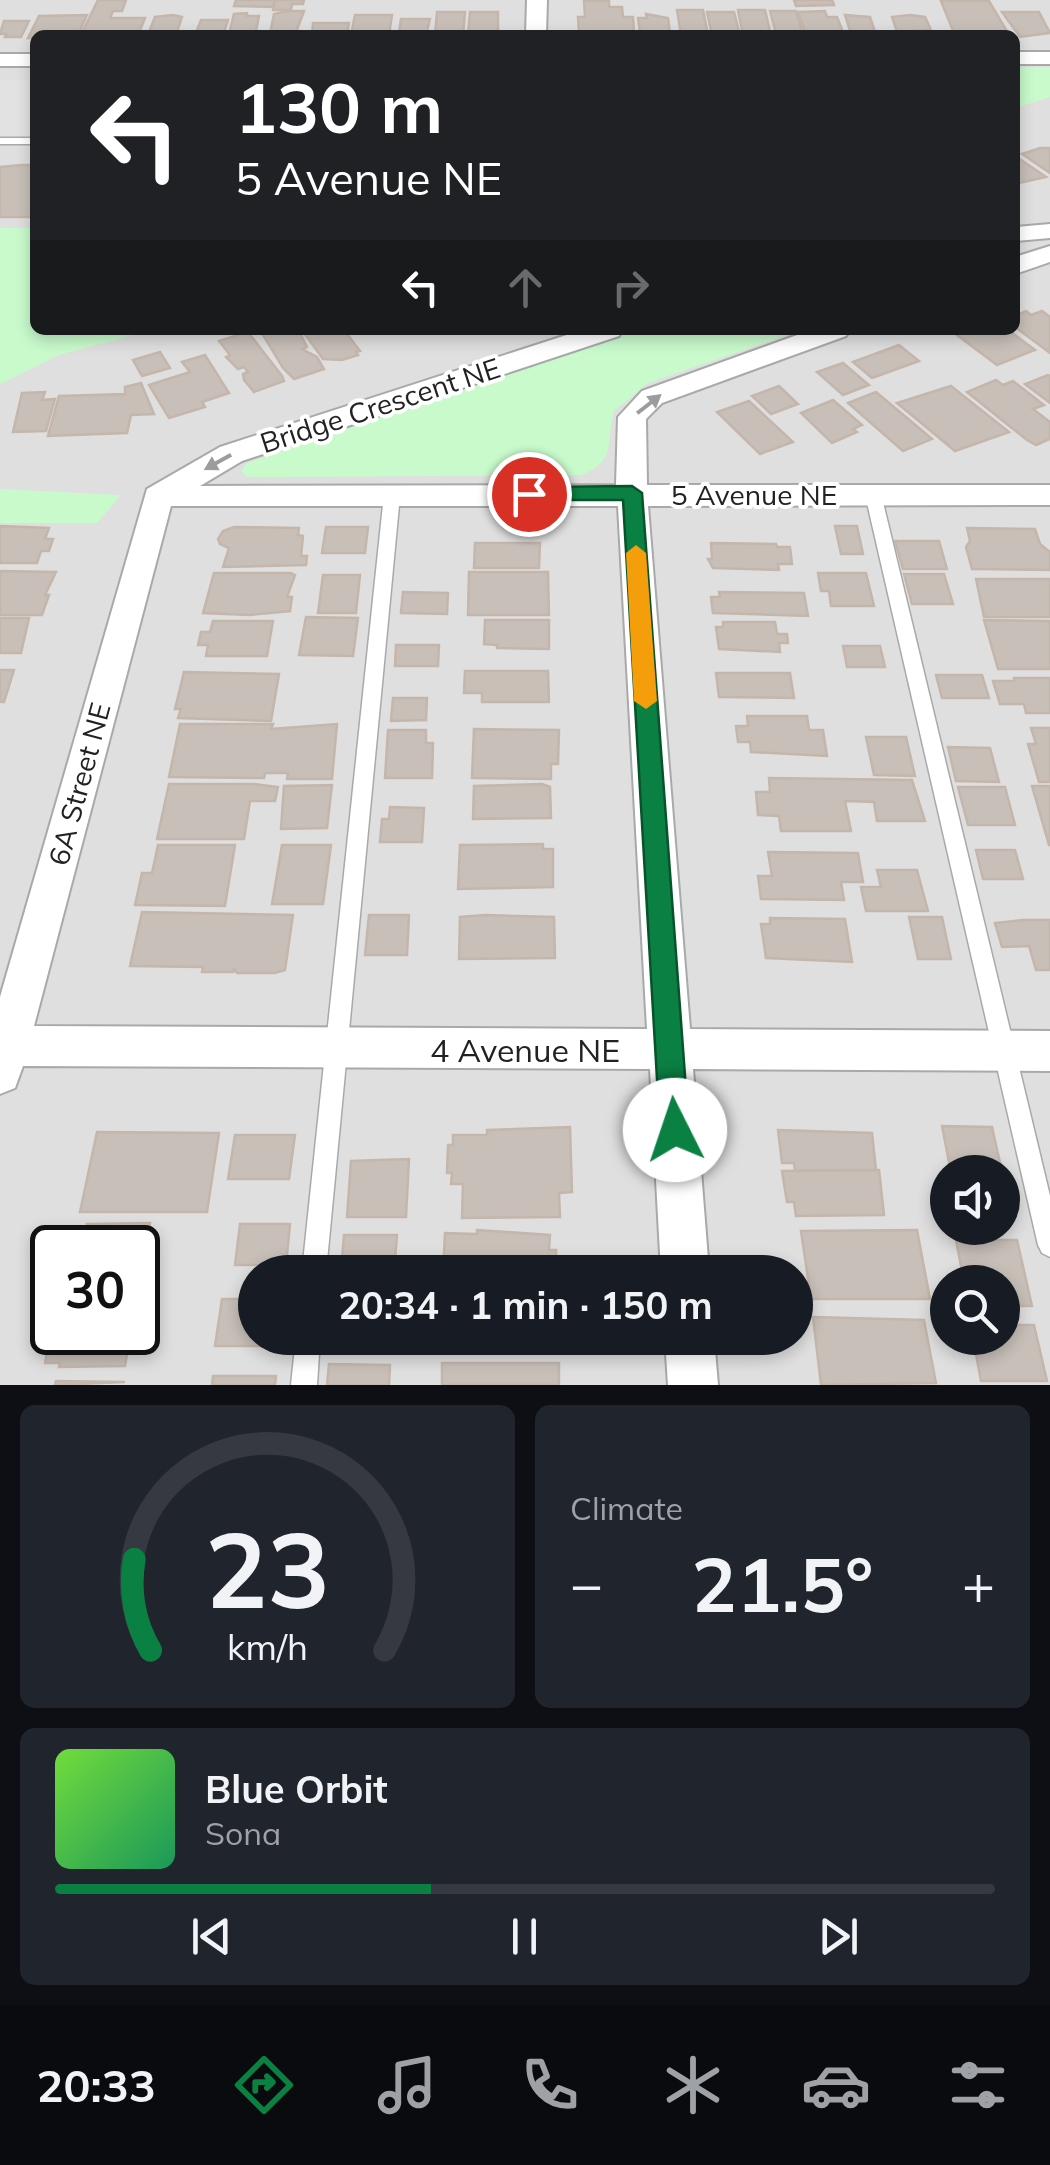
<!DOCTYPE html>
<html lang="en">
<head>
<meta charset="utf-8">
<style>
	body { margin:0; font-family:Mulish,sans-serif; background:#20242c; color:#f1f3f6; height:100vh; display:flex; flex-direction:column; font-size:38px; white-space:nowrap }
	* { box-sizing:border-box; margin:0 }
	p { font-size:32px; color:#9ea1a6 }
	.icon { flex:none; width:55px; height:55px; fill:none; stroke:currentColor; stroke-width:2; stroke-linecap:round; stroke-linejoin:round }
	.map { position:relative; height:1385px; overflow:hidden }
	.drawer { display:flex; flex-direction:column; gap:20px; padding:20px; background:#0d0f14; flex:1 }
	.drawer>* { flex:none }
	.banner { position:absolute; left:30px; top:30px; width:990px; height:305px; border-radius:15px; box-shadow:0 5px 15px #0003; background:#202124; color:#fff; overflow:hidden }
	.tools { position:absolute; left:930px; top:1155px; display:grid; gap:20px }
	.tools a { display:grid; place-items:center; width:90px; height:90px; border-radius:50%; background:#171b24; box-shadow:0 5px 15px #0003; font-size:50px }
	.speed { position:absolute; left:30px; top:1225px; display:flex; gap:20px; font-size:50px; font-weight:700; text-align:center }
	.speed>* { display:grid; place-content:center; width:130px; height:130px; border-radius:50%; background:#171b24; box-shadow:0 5px 15px #0003; line-height:1 }
	.speed .limit { border:5px solid #111; border-radius:15px; background:#fff; color:#111 }
	.pin { position:absolute; display:grid; place-items:center; width:85px; height:85px; color:#fff; margin:-42px; border:5px solid #fff; border-radius:50%; box-shadow:0 2px 10px #0007 }
	.me { position:absolute; width:110px; margin:-55px; rotate:356deg; stroke-linejoin:round; filter:drop-shadow(0 0 8px #0008) }
	.turn { display:flex; align-items:center; gap:35px; height:210px; padding:0 40px; font-size:45px }
	.turn .icon { width:130px; height:130px; stroke-width:2.5 }
	.turn b { display:block; font-size:70px; line-height:85px }
	.lanes { display:flex; align-items:center; height:95px; padding:0 40px; background:#0003; justify-content:center; gap:50px; direction:ltr }
	.lanes .off { opacity:.35 }
	.big { font-size:75px; font-weight:700; line-height:1.1 }
	.drawer .tile { flex:1; display:flex; flex-direction:column; justify-content:center; gap:15px; min-width:0; padding:0 35px; border-radius:15px; background:#20242c }
	.drawer .dial { align-items:center; gap:0 }
	.dial svg { height:260px; overflow:visible; fill:none; stroke:#363941; stroke-width:7; stroke-linecap:round; text-anchor:middle }
	.dial text { fill:#f1f3f6; stroke:none }
	.song { display:flex; align-items:center; gap:30px }
	.cover { width:120px; height:120px; border-radius:15px; background:linear-gradient(135deg,hsl(100 70% 55%),hsl(150 70% 35%)) }
	.played { height:10px; border-radius:5px; background:linear-gradient(90deg,#0b8043 40%,#363941 40%) }
	.keys { display:flex; justify-content:space-around; direction:ltr }
	.heat { display:flex; justify-content:space-between; align-items:center; font-size:55px; direction:ltr }
	.drawer .tiles { flex:1; display:grid; gap:20px; grid-template-columns:1fr 1fr }
	.tile:last-child { grid-column:span 2 }
	.trip { position:absolute; left:238px; top:1255px; width:575px; height:100px; border-radius:50px; background:#171b24; box-shadow:0 5px 15px #0003; font-weight:700; line-height:100px; text-align:center }
	.tabs { display:flex; height:160px; justify-content:space-around; align-items:center; background:#090b0e; color:#9ea1a6 }
	.tabs .icon { width:70px; height:70px }
	.tabs .active { color:#0b8043 }
	.tabs b { font-size:45px; color:#f1f3f6 }
	.map>svg:first-child { display:block }
	.residential { fill:#e0dfdf; fill-rule:evenodd }
	.park { fill:#c8facc }
	.parking { fill:#e2e2e2 }
	.building { fill:#c7bfb8; stroke:#c4b6ab; stroke-width:2.5 }
	.lines { fill:none; stroke-linecap:round; stroke-linejoin:round }
	.lane-casing { stroke:#a9a9a9; stroke-width:3 }
	.street-casing { stroke:#a9a9a9; stroke-width:4 }
	.lane { fill:#fff; fill-rule:evenodd }
	.street { fill:#fff; fill-rule:evenodd }
	.oneway { fill:#9c9c9c }
	.route { fill:#0b8043; stroke:#07532c; stroke-width:2.5 }
	.slow { fill:#f59e0b }
	.labels { text-anchor:middle; dominant-baseline:central; stroke-width:8; stroke-linejoin:round; paint-order:stroke }
	.street-label { font-size:28px; fill:#222; stroke:#fff }
	.near-street-label { font-size:32px; fill:#222; stroke:#fff }
</style>
</head>
<body>
<div class="map">
<svg width="1050" height="1385" viewBox="0 0 1050 1385">
	<rect width="100%" height="100%" fill="#f2efe9"/>
	<path class="residential" d="M0,0H1050V1385H0ZM35,35H1015V330H35ZM948,1172H1002V1228H948ZM52,1248H138V1332H52ZM255,1272H795V1338H255ZM948,1282H1002V1338H948Z"/>
	<g class="park">
		<path d="M1015,67H1050V97L1015,108Z"/>
		<path d="M0,228H35V330H152L59,355L0,384Z"/>
		<path d="M637,330H802L648,383L614,411C605,443 618,459 582,475L280,477H247L241,471L247,463Z"/>
		<path d="M0,489L121,495L97,523H0Z"/>
	</g>
	<rect class="parking" x="0" y="80" width="35" height="58"/>
	<g class="building">
		<path d="M98,0H126L122,11H113L110,18H145L138,35H81Z"/>
		<path d="M236,0H275L273,7L234,6Z"/>
		<path d="M275,0H304L303,4H292L291,10H273Z"/>
		<path d="M794,0H832L834,5L796,6Z"/>
		<path d="M584,1H609V7H622L623,17H633L634,33H579L578,17H585Z"/>
		<path d="M941,1H989L1008,33H954Z"/>
		<path d="M677,10H703L708,35H681Z"/>
		<path d="M738,10H765L771,35H743Z"/>
		<path d="M287,11H304L295,35L270,34L274,14Z"/>
		<path d="M770,11H796L803,35L776,34Z"/>
		<path d="M825,11L827,17H837L843,32H805L798,12Z"/>
		<path d="M437,12H465L463,35H435Z"/>
		<path d="M470,12H498V35H468Z"/>
		<path d="M707,12H734L740,35H712Z"/>
		<path d="M1002,12H1039L1050,33L1020,37Z"/>
		<path d="M247,13V16H259L256,31L229,34L234,14Z"/>
		<path d="M646,14L668,18L670,33H640L638,18H647Z"/>
		<path d="M87,15L78,35L28,38L39,16Z"/>
		<path d="M173,15L182,17L176,35L149,32L155,17Z"/>
		<path d="M355,15H392L389,35H351Z"/>
		<path d="M845,15L870,17L875,32L851,34Z"/>
		<path d="M910,15L925,17L931,30L897,32L892,17Z"/>
		<path d="M401,19H430L426,35L399,33Z"/>
		<path d="M201,20H228L223,35L196,33Z"/>
		<path d="M4,21H29L21,37H5L7,34H0Z"/>
		<path d="M313,23H349L347,35H312Z"/>
		<path d="M1040,148H1050V173L1022,154Z"/>
		<path d="M1018,158L1046,177L1015,184Z"/>
		<path d="M21,165H35V217H0V167Z"/>
		<path d="M1026,311L1031,315L1042,311L1050,317V353L1015,327V316Z"/>
		<path d="M260,330L300,333L307,347L302,349L317,357L324,369L294,379L283,368Z"/>
		<path d="M302,330H344L360,351L356,352L358,355L342,360L323,359Z"/>
		<path d="M969,330H1008L1035,350L997,365L957,335Z"/>
		<path d="M248,332L282,376L284,381L254,392L244,380L243,374L248,372L244,367L238,369L226,357L230,355L219,341Z"/>
		<path d="M899,345L919,361L872,378L853,362Z"/>
		<path d="M160,352L170,368L142,376L133,360Z"/>
		<path d="M205,355L229,393L202,402L205,407L169,418L149,385L190,372L182,362Z"/>
		<path d="M843,363L869,385L843,395L817,372Z"/>
		<path d="M1048,375L1050,376V403L1025,384Z"/>
		<path d="M996,380L1003,385L1013,381L1044,405L1033,409L1050,422V439L1036,445L1027,440L967,392Z"/>
		<path d="M141,383L154,414L131,415L127,433L48,436L59,396L125,394V387Z"/>
		<path d="M779,386L798,404L771,414L752,396Z"/>
		<path d="M951,386L1009,432L955,451L897,403Z"/>
		<path d="M45,392L42,400L55,399L46,431L13,432L22,393Z"/>
		<path d="M876,392L932,439L903,451L848,403Z"/>
		<path d="M833,400L862,425L853,429L857,432L832,443L801,413Z"/>
		<path d="M749,401L793,442L760,454L717,412Z"/>
		<path d="M0,526L49,528L45,539H53L49,551H41L37,563H0Z"/>
		<path d="M835,526H857L863,554H841Z"/>
		<path d="M234,527L299,528L298,535L303,536L301,556H307L306,565L223,567L229,548L220,544L218,539L223,531Z"/>
		<path d="M326,527H368L365,553H322Z"/>
		<path d="M967,528L1035,529L1040,544L1050,552V570L972,569L966,547L970,541Z"/>
		<path d="M895,541H939L947,569H903Z"/>
		<path d="M475,543H540L539,568H474Z"/>
		<path d="M711,543L776,544L777,547H790L792,564H778L779,570L713,568L708,559H712Z"/>
		<path d="M0,571L56,572L45,595H49L42,615H0Z"/>
		<path d="M469,572H548L549,615H468Z"/>
		<path d="M214,573H291L295,575L287,597H292L290,611L250,615L203,613Z"/>
		<path d="M818,573H866L874,606H831L829,591H821Z"/>
		<path d="M904,574H944L953,604H912Z"/>
		<path d="M323,575H360L356,613H318Z"/>
		<path d="M976,579H1050V617H984Z"/>
		<path d="M403,592L448,593L447,614L401,613Z"/>
		<path d="M719,592L804,593L808,616L713,613L711,597H720Z"/>
		<path d="M306,617L358,618L353,656L299,655Z"/>
		<path d="M0,618H29L21,653H0Z"/>
		<path d="M485,620H549V649L497,648V645L484,644Z"/>
		<path d="M984,620L1050,621V669H998Z"/>
		<path d="M213,621H273L267,656H206L208,645H198L201,632H210Z"/>
		<path d="M723,622H775L777,634H787L788,643H779L780,652L719,649L716,627H723Z"/>
		<path d="M396,645H439L438,666H395Z"/>
		<path d="M843,646H880L885,667H847Z"/>
		<path d="M0,670H14L4,702H0Z"/>
		<path d="M465,671H548L549,702H482V693H464Z"/>
		<path d="M184,672L279,674L271,721L178,718L181,709H175Z"/>
		<path d="M716,673H790L794,698L719,697Z"/>
		<path d="M936,675H982L989,698H942Z"/>
		<path d="M1014,678H1050V713H1026L1024,704H1000L993,681H1014Z"/>
		<path d="M393,698H427L426,720L391,721Z"/>
		<path d="M747,716H807L809,730H823L827,756L751,752L750,742H738L736,726H748Z"/>
		<path d="M180,724H273L271,729L337,724L332,779H287L288,773H265L264,778L169,777Z"/>
		<path d="M1031,728H1050V782H1039L1028,744H1036Z"/>
		<path d="M474,729L559,730L558,764H551V779L472,778Z"/>
		<path d="M388,730H426V743H433L432,778H385Z"/>
		<path d="M866,737H906L915,776L874,775Z"/>
		<path d="M948,747L990,748L999,782L956,781Z"/>
		<path d="M769,778L912,780L925,821H877L874,802L845,801L851,831H781L779,816L758,815L756,792H770Z"/>
		<path d="M169,784H253L278,787L275,801H250L244,839H157Z"/>
		<path d="M542,784L550,787L551,818L473,819L474,786Z"/>
		<path d="M332,785L327,828L281,829L284,786Z"/>
		<path d="M1032,786H1050V845H1049Z"/>
		<path d="M958,787H1005L1015,825H968Z"/>
		<path d="M390,807L424,808L422,842H380L382,819H389Z"/>
		<path d="M543,844V849H553V887L458,889L460,845Z"/>
		<path d="M158,845H235L225,906L135,905L142,873H152Z"/>
		<path d="M282,845H331L323,904H272Z"/>
		<path d="M976,850H1015L1023,879H983Z"/>
		<path d="M768,852L858,853L863,882H841L844,900L761,899L758,876H772Z"/>
		<path d="M877,870H917L928,911H866L861,887H881Z"/>
		<path d="M142,912L293,915L285,970L275,973H237L234,969L233,972H202L203,967L130,966Z"/>
		<path d="M369,915H409L407,955H365Z"/>
		<path d="M485,915L554,917L555,958L459,959L460,917Z"/>
		<path d="M909,917H942L951,959H918Z"/>
		<path d="M770,918L845,919L852,962L766,958L761,924H770Z"/>
		<path d="M1022,920H1050V970H1036L1029,946L1002,947L995,923Z"/>
		<path d="M942,1126L992,1127L1002,1172H951Z"/>
		<path d="M570,1127L572,1192L559,1193L560,1217L462,1218L463,1184H451L452,1173H447L448,1145H453V1135H487V1130Z"/>
		<path d="M778,1130L872,1133L876,1170L795,1171L794,1163H782Z"/>
		<path d="M97,1132L219,1133L207,1212H80Z"/>
		<path d="M235,1135H295L289,1179H228Z"/>
		<path d="M409,1159L406,1217H347L351,1161Z"/>
		<path d="M879,1170L884,1215L796,1216L794,1202H787L782,1171Z"/>
		<path d="M150,1223L139,1287L138,1248H68L72,1229L87,1228V1224Z"/>
		<path d="M240,1224H290L286,1265H235Z"/>
		<path d="M477,1230L550,1235L549,1250H556V1272H443L445,1233L477,1234Z"/>
		<path d="M917,1230L930,1299H811L801,1231Z"/>
		<path d="M344,1235H397L394,1272H341Z"/>
		<path d="M956,1240H1017L1032,1306H1002V1282H964Z"/>
		<path d="M222,1299H255V1338H280L279,1346H215Z"/>
		<path d="M813,1317L924,1320L936,1383L821,1385Z"/>
		<path d="M1002,1325H1034L1047,1381H981L973,1338H1002Z"/>
		<path d="M52,1327V1332H131L125,1366L59,1367L60,1363H45Z"/>
		<path d="M335,1338H391L390,1342H335Z"/>
		<path d="M447,1338H554V1343L505,1342V1347H480V1342H447Z"/>
		<rect x="442" y="1363" width="117" height="22"/>
		<path d="M329,1364L390,1365L389,1385H327Z"/>
		<path d="M213,1376H276L275,1385H212Z"/>
		<path d="M56,1381L125,1382L55,1385Z"/>
	</g>
	<g class="lines">
		<g class="lane-casing">
			<g id="lane">
				<rect x="0" y="138" width="35" height="6"/>
				<path d="M873,489L881,494L1050,1196V1257L1042,1253L1038,1245L865,494Z"/>
				<path d="M392,490L400,495L326,1272H302L384,495Z"/>
				<path d="M296,1338H320L317,1385H291Z"/>
			</g>
		</g>
		<g class="street-casing">
			<g id="street">
				<path d="M527,0H547L546,35H526Z"/>
				<rect x="1015" y="52" width="35" height="12"/>
				<rect x="0" y="54" width="35" height="12"/>
				<path d="M1050,224V238L1015,241V227Z"/>
				<path d="M1050,246V262L1015,274V257Z"/>
				<path d="M582,330H623L619,336L242,461L200,486L616,485L618,417L642,391L811,330H850L846,336L662,403L646,419L647,485H1050V505L648,506L690,1029L1050,1031V1071L693,1069L709,1272H661L650,1069L23,1066L15,1088L0,1094V997L147,489L220,447ZM171,506H618L647,1029L34,1026Z"/>
				<path d="M665,1338H714L718,1385H668Z"/>
			</g>
		</g>
		<use href="#lane" class="lane"/>
		<use href="#street" class="street"/>
	</g>
	<defs><path id="oneway-solid" d="M-6-.8H1V-3.2L6.5 0L1 3.2V.8H-6Z" transform="scale(2.5)"/></defs>
	<g class="oneway">
		<use href="#oneway-solid" transform="translate(649 404) rotate(-38)"/>
		<use href="#oneway-solid" transform="translate(218 462) rotate(151)"/>
	</g>
	<path class="route" d="M632,486L642,493L689,1130L685,1141L675,1145L664,1141L660,1130L623,500H529L519,494L529,487Z"/>
	<path class="slow" d="M636,545L646,553L657,701L646,709L634,701L626,553Z"/>
	<g class="labels">
		<g class="street-label">
			<text transform="translate(380 405) rotate(-18)">Bridge Crescent NE</text>
			<text x="754" y="494">5 Avenue NE</text>
			<text transform="translate(79 784) rotate(-75)">6A Street NE</text>
		</g>
		<g class="near-street-label">
			<text x="525" y="1050">4 Avenue NE</text>
		</g>
	</g>
</svg>
<div class="tools">
<a><svg class="icon" aria-label="sound" viewBox="0 0 24 24"><path d="M4 9h4l5-4v14l-5-4H4zM17 9q2 3 0 6"/></svg></a>
<a><svg class="icon" aria-label="search" viewBox="0 0 24 24"><circle cx="10" cy="10" r="6"/><path d="M15 15l6 6"/></svg></a>
</div>
<div class="speed"><div class="limit">30</div></div>
<div class="pin" style="left:529px;top:494px;background:#d93025"><svg class="icon" aria-label="arrive" viewBox="0 0 24 24"><path d="M6 21V4h12l-3 4 3 4H6"/></svg></div>
<svg class="me" style="left:675px;top:1130px" viewBox="-20 -20 40 40"><circle r="19" fill="#fff"/><path d="M0-13L10 11 0 6-10 11z" fill="#0b8043"/></svg>
<div class="trip">20:34 · 1 min · 150 m</div>
<div class="banner">
<div class="turn"><svg class="icon" aria-label="left" viewBox="0 0 24 24"><path d="M17 20v-9H6M10 6l-5 5 5 5"/></svg><div><b>130 m</b>5 Avenue NE</div></div>
<div class="lanes"><svg class="icon" aria-label="left" viewBox="0 0 24 24"><path d="M17 20v-9H6M10 6l-5 5 5 5"/></svg><svg class="icon off" aria-label="ahead" viewBox="0 0 24 24"><path d="M12 20V5M6 11l6-6 6 6"/></svg><svg class="icon off" aria-label="right" viewBox="0 0 24 24"><path d="M7 20v-9h11M14 6l5 5-5 5"/></svg></div>
</div>
</div>
<section class="drawer">
<div class="tiles">
<div class="tile dial"><svg viewBox="0 0 100 80">
<path d="M14 69A42 42 0 1 1 86 69"/>
<path d="M14 69A42 42 0 0 1 9 41" stroke="#0b8043"/>
<text x="50" y="56" font-size="32" font-weight="700">23</text>
<text x="50" y="72" font-size="11">km/h</text>
</svg></div>
<div class="tile"><p>Climate</p>
<div class="heat"><a>−</a><b class="big">21.5°</b><a>+</a></div>
</div>
<div class="tile">
<div class="song"><i class="cover"></i><div><b>Blue Orbit</b><p>Sona</p></div></div>
<div class="played"></div>
<div class="keys"><svg class="icon" aria-label="previous" viewBox="0 0 24 24"><path d="M18 5L8 12l10 7zM5 5v14"/></svg><svg class="icon" aria-label="pause" viewBox="0 0 24 24"><path d="M8 5v14M16 5v14"/></svg><svg class="icon" aria-label="next" viewBox="0 0 24 24"><path d="M6 5l10 7-10 7zM19 5v14"/></svg></div>
</div>
</div>
</section>
<nav class="tabs">
<b>20:33</b>
<svg class="icon active" aria-label="directions" viewBox="0 0 24 24"><path d="M12 3l9 9-9 9-9-9zM9 14v-3h6M13 9l2 2-2 2"/></svg>
<svg class="icon" aria-label="music" viewBox="0 0 24 24"><path d="M9 18V5l10-2v13"/><circle cx="6" cy="18" r="3"/><circle cx="16" cy="16" r="3"/></svg>
<svg class="icon" aria-label="phone" viewBox="0 0 24 24"><path d="M5 4h4l2 5-3 2q2 4 5 5l2-3 5 2v4C11 20 4 13 5 4z"/></svg>
<svg class="icon" aria-label="climate" viewBox="0 0 24 24"><path d="M12 3v18M4 7l16 10M4 17L20 7"/></svg>
<svg class="icon" aria-label="car" viewBox="0 0 24 24"><path d="M5 17H2v-5l4-1 3-4h7l3 4 3 1v5h-3M9 17h6M6 11h13"/><circle cx="7" cy="17" r="2"/><circle cx="17" cy="17" r="2"/></svg>
<svg class="icon" aria-label="filters" viewBox="0 0 24 24"><path d="M4 7h16M4 17h16"/><circle cx="9" cy="7" r="2"/><circle cx="15" cy="17" r="2"/></svg>
</nav>
</body>
</html>
